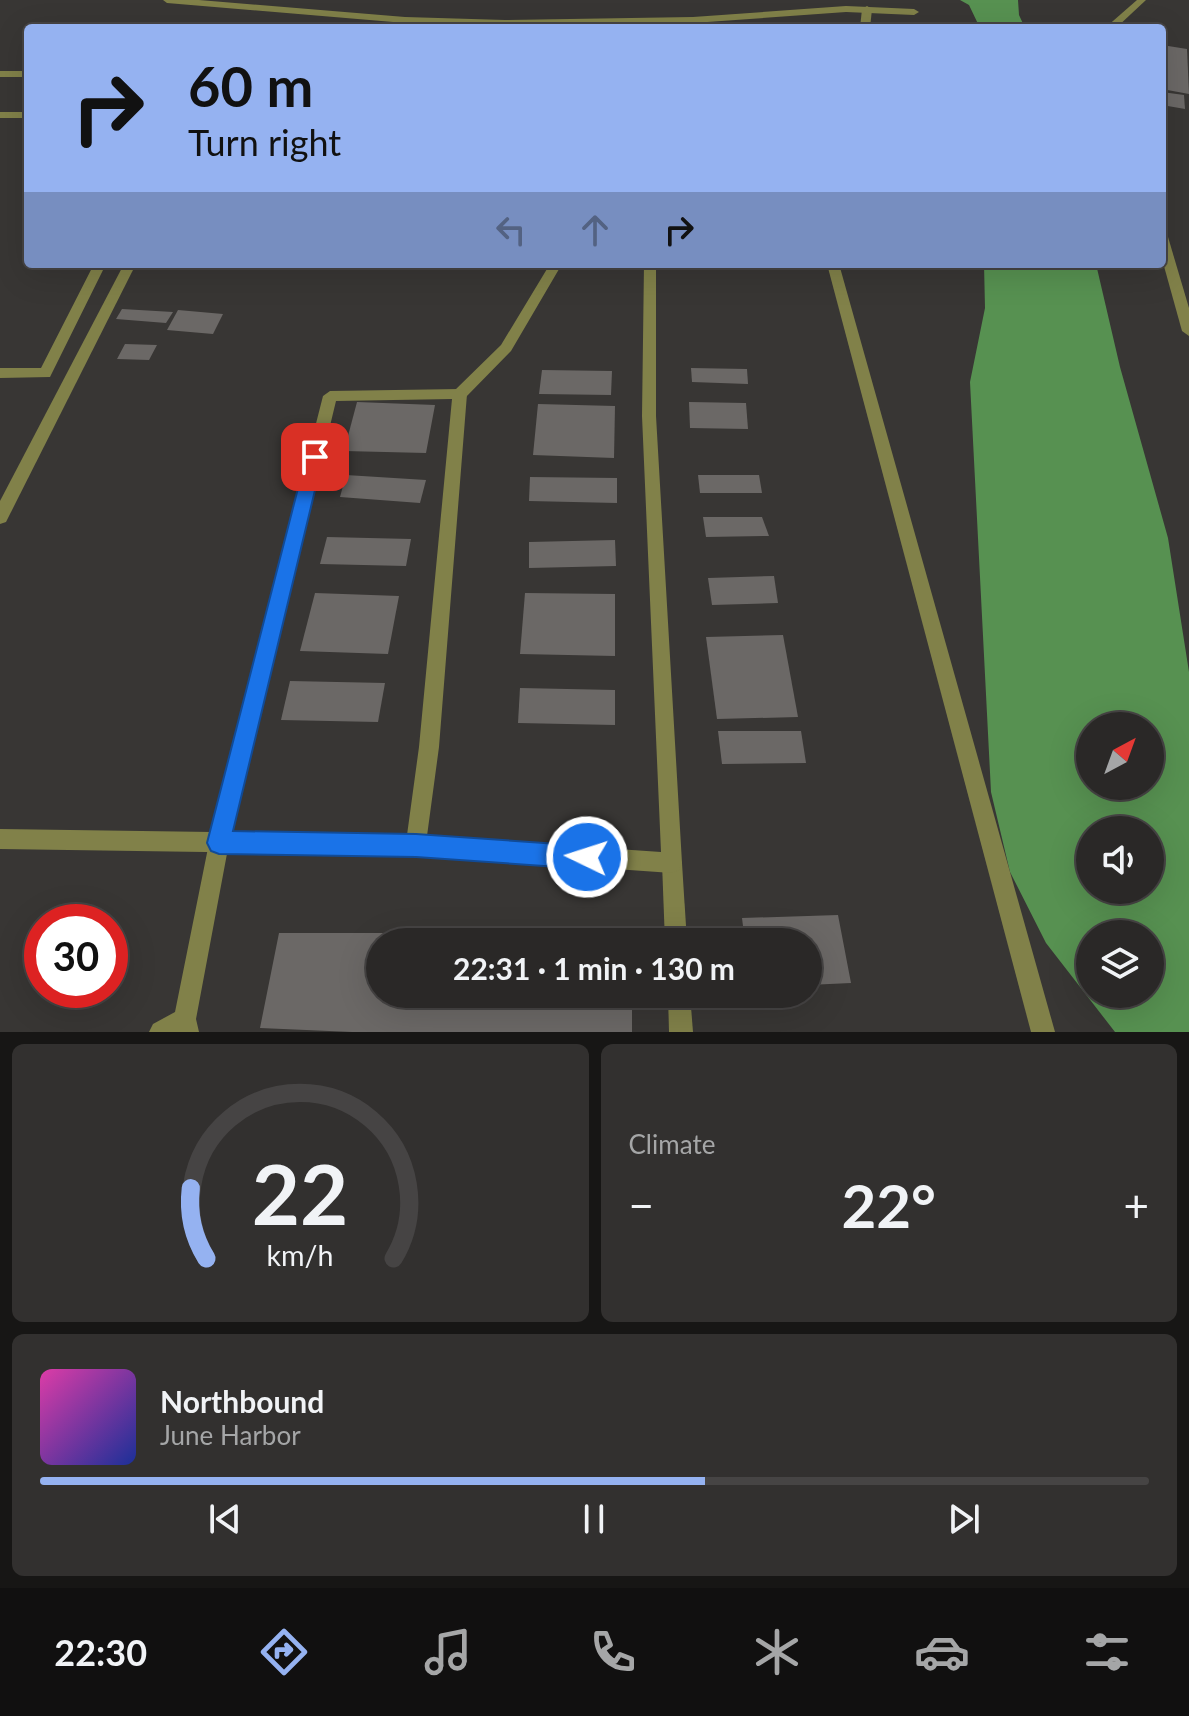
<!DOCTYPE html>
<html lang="en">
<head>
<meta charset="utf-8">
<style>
	body { margin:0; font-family:Lato,sans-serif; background:#32302f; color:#f1f3f6; height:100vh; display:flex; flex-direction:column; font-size:30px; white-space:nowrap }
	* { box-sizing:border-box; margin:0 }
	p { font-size:26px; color:#a5a6a7 }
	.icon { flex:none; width:44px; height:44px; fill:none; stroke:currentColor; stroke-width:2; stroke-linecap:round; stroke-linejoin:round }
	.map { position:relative; height:1032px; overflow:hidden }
	.sheet { display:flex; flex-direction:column; gap:12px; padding:12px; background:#171615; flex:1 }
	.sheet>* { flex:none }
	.top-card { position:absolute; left:24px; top:24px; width:1142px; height:244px; border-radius:8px; box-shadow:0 8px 32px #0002,0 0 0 2px #464444; background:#95b2f1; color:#111; overflow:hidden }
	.needle { width:52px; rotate:41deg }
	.tools { position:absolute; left:1076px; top:712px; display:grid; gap:16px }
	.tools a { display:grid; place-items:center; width:88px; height:88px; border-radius:50%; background:#2a2827; box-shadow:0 8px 32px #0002,0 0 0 2px #464444; font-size:40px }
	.speed { position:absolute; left:24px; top:904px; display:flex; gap:16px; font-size:40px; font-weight:700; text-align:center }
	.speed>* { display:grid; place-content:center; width:104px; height:104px; border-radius:50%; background:#2a2827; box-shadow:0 8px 32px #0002,0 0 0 2px #464444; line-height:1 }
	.speed .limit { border:12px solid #d22; background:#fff; color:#111 }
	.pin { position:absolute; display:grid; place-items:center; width:68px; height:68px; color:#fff; margin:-34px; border-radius:16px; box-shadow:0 4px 12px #0006 }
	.me { position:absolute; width:88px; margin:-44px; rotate:274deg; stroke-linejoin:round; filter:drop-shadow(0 0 6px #0008) }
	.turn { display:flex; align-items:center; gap:28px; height:168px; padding:0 32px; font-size:36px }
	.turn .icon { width:104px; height:104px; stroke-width:2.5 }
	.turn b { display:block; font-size:56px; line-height:68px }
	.lanes { display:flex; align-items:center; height:76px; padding:0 32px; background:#0003; justify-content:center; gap:40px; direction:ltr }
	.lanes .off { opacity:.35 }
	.big { font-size:60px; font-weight:700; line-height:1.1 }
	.sheet .card { flex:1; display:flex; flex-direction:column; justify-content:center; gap:12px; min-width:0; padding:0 28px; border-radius:12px; background:#32302f }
	.sheet .dial { align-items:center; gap:0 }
	.dial svg { height:208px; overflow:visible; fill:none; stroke:#464444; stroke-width:7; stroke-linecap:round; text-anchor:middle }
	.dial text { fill:#f1f3f6; stroke:none }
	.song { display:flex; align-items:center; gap:24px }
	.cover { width:96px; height:96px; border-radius:12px; background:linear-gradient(135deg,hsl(320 70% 55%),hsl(230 70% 35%)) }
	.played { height:8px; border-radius:4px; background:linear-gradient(90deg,#95b2f1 60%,#464444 60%) }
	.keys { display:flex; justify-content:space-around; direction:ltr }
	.heat { display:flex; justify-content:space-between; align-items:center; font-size:44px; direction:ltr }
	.sheet .tiles { flex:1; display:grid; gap:12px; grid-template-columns:1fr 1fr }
	.card:last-child { grid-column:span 2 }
	.trip { position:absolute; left:366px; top:928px; width:456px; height:80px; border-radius:40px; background:#2a2827; box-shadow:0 8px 32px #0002,0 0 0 2px #464444; font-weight:700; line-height:80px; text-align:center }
	.tab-bar { display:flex; height:128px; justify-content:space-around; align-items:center; background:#111010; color:#a5a6a7 }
	.tab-bar .icon { width:56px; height:56px }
	.tab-bar .selected { color:#95b2f1 }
	.tab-bar b { font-size:36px; color:#f1f3f6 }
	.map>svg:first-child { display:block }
	.water { fill:#579151; fill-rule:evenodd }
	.building { fill:#6b6866 }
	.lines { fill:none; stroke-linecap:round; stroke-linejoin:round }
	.lane { fill:#818149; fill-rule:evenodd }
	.street { fill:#818149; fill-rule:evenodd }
	.route { fill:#1a73e8; stroke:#114b97; stroke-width:2 }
</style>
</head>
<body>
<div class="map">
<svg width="1189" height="1032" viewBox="0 0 1189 1032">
	<rect width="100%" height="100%" fill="#383634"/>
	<g class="water">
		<path d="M960,0H1018L1019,15L1025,28H980L969,5Z"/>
		<path d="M984,264H1096L1120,367L1168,538L1189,672V1032H1115L1046,943L1010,872L991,792L970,382L985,308ZM1090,726H1150V786H1090ZM1090,830H1150V890H1090ZM1090,934H1150V994H1090Z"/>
	</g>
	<g class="building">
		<path d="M1162,45L1187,49L1189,94L1162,89Z"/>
		<path d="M1162,92L1184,95L1185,109L1162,105Z"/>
		<path d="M122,309L173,312L166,323L116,319Z"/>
		<path d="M178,310L223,314L213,334L167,330Z"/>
		<path d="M125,344L157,345L149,360L117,359Z"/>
		<path d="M691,368L747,369L748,384L692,382Z"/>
		<path d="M542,370L612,371L611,395L539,394Z"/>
		<path d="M357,402L435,405L426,453L344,451Z"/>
		<path d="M689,402L746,403L748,429L690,428Z"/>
		<path d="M538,404L615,406L614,458L533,455Z"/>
		<path d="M346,475L426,480L420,503L340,497Z"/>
		<path d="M698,475H759L762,493H700Z"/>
		<path d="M530,477L617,478V503L529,501Z"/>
		<path d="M703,517H762L769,536L706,537Z"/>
		<path d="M327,537L411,539L406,566L320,564Z"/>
		<path d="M615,540L616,566L529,568V542Z"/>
		<path d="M774,576L778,603L712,605L708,578Z"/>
		<path d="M315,593L399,596L388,654L300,651Z"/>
		<path d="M525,593L615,594V656L520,654Z"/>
		<path d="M783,635L798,717L717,719L706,637Z"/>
		<path d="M290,681L385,683L378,722L281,720Z"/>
		<path d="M520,688L615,690V725L518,723Z"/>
		<path d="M718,731H801L806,763L722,764Z"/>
		<path d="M838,915L851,983L808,985V942H745L742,918Z"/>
		<path d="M279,933H630V942H380V994H632V1032H352L260,1028Z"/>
	</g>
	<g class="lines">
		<g class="lane">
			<path d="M1137,0H1146L1116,28H1105Z"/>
			<path d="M867,6L872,9L870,28H860L862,9Z"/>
			<rect x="0" y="71" width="28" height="6"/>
			<rect x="0" y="112" width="28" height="6"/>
			<path d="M1162,233L1168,237L1189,308V336L1182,331L1162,259Z"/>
			<path d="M94,264H106L50,377L0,378V368H41Z"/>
			<path d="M124,264H136L6,522L0,524V501Z"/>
			<path d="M550,264H562L511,351L465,398H455L453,394L455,390L501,345Z"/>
			<path d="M219,833L226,836L229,843L196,1019L199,1032H149L153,1024L175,1012L209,843L212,836Z"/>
			<path d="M672,853L679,856L682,863L687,942H665L662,863L665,856Z"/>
			<path d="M668,994H690L693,1032H669Z"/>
		</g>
		<g class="street">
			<path d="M163,0H199L405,17L505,20L693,17L846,6L914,9L919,12L914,15L846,12L693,23L505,26L405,23L167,3Z"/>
			<path d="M644,264H656V416L682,863L679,870L672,873L416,855L0,849V829L212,832L323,396L330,391L460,389L467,394L439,747L427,836L661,852L642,416ZM452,399L419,747L407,835L232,832L336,401Z"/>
			<path d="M827,264H839L1055,1032H1031Z"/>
		</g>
	</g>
	<path class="route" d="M315,450L323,457L233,831L416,834L587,846L595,849L599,857L595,866L587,869L416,857L219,854L211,851L207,843L306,457Z"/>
</svg>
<div class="tools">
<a><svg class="needle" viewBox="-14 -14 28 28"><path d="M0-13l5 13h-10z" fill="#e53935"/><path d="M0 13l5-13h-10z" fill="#a5a6a7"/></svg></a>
<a><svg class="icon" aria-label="sound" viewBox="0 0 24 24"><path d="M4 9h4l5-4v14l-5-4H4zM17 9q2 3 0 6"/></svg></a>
<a><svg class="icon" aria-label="layers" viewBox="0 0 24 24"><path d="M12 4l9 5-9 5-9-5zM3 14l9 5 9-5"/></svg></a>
</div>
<div class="speed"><div class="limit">30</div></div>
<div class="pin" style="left:315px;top:457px;background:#d93025"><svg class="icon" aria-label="arrive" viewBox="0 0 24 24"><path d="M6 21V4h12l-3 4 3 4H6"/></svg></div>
<svg class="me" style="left:587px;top:857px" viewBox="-20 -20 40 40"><circle r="17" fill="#1a73e8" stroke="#fff" stroke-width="3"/><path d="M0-11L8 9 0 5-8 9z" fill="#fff"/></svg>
<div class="trip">22:31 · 1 min · 130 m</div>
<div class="top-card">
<div class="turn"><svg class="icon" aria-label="right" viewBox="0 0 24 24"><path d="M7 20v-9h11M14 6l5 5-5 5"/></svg><div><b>60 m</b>Turn right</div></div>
<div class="lanes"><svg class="icon off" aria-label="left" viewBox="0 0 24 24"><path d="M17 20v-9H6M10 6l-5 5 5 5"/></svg><svg class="icon off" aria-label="ahead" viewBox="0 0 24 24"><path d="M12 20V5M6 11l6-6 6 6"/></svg><svg class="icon" aria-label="right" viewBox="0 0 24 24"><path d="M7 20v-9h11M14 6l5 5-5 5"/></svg></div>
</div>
</div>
<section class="sheet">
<div class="tiles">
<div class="card dial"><svg viewBox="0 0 100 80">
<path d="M14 69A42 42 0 1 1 86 69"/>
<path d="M14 69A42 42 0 0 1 8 42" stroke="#95b2f1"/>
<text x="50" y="56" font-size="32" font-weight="700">22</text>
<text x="50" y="72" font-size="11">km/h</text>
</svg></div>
<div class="card"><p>Climate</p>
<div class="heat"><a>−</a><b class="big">22°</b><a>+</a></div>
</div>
<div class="card">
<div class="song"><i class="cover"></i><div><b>Northbound</b><p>June Harbor</p></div></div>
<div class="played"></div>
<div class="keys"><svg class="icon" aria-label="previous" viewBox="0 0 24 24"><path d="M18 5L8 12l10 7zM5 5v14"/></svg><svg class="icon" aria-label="pause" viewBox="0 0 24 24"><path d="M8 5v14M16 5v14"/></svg><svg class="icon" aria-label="next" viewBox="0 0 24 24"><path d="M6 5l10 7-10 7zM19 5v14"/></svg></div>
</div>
</div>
</section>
<nav class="tab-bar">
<b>22:30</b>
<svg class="icon selected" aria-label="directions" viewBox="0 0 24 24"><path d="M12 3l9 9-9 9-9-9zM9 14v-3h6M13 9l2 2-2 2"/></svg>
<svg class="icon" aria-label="music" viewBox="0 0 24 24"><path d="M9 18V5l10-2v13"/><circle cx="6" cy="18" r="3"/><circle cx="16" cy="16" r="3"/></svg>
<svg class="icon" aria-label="phone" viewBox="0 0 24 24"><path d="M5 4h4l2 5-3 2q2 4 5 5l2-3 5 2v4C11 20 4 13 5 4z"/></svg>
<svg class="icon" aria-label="climate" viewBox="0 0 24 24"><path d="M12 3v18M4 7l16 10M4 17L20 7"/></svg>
<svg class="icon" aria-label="car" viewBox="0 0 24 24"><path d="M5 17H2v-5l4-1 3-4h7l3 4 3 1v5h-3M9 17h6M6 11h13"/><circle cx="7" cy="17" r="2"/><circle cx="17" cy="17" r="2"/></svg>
<svg class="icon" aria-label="filters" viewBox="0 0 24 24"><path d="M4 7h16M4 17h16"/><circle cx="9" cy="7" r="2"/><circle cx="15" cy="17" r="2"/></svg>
</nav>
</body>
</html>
